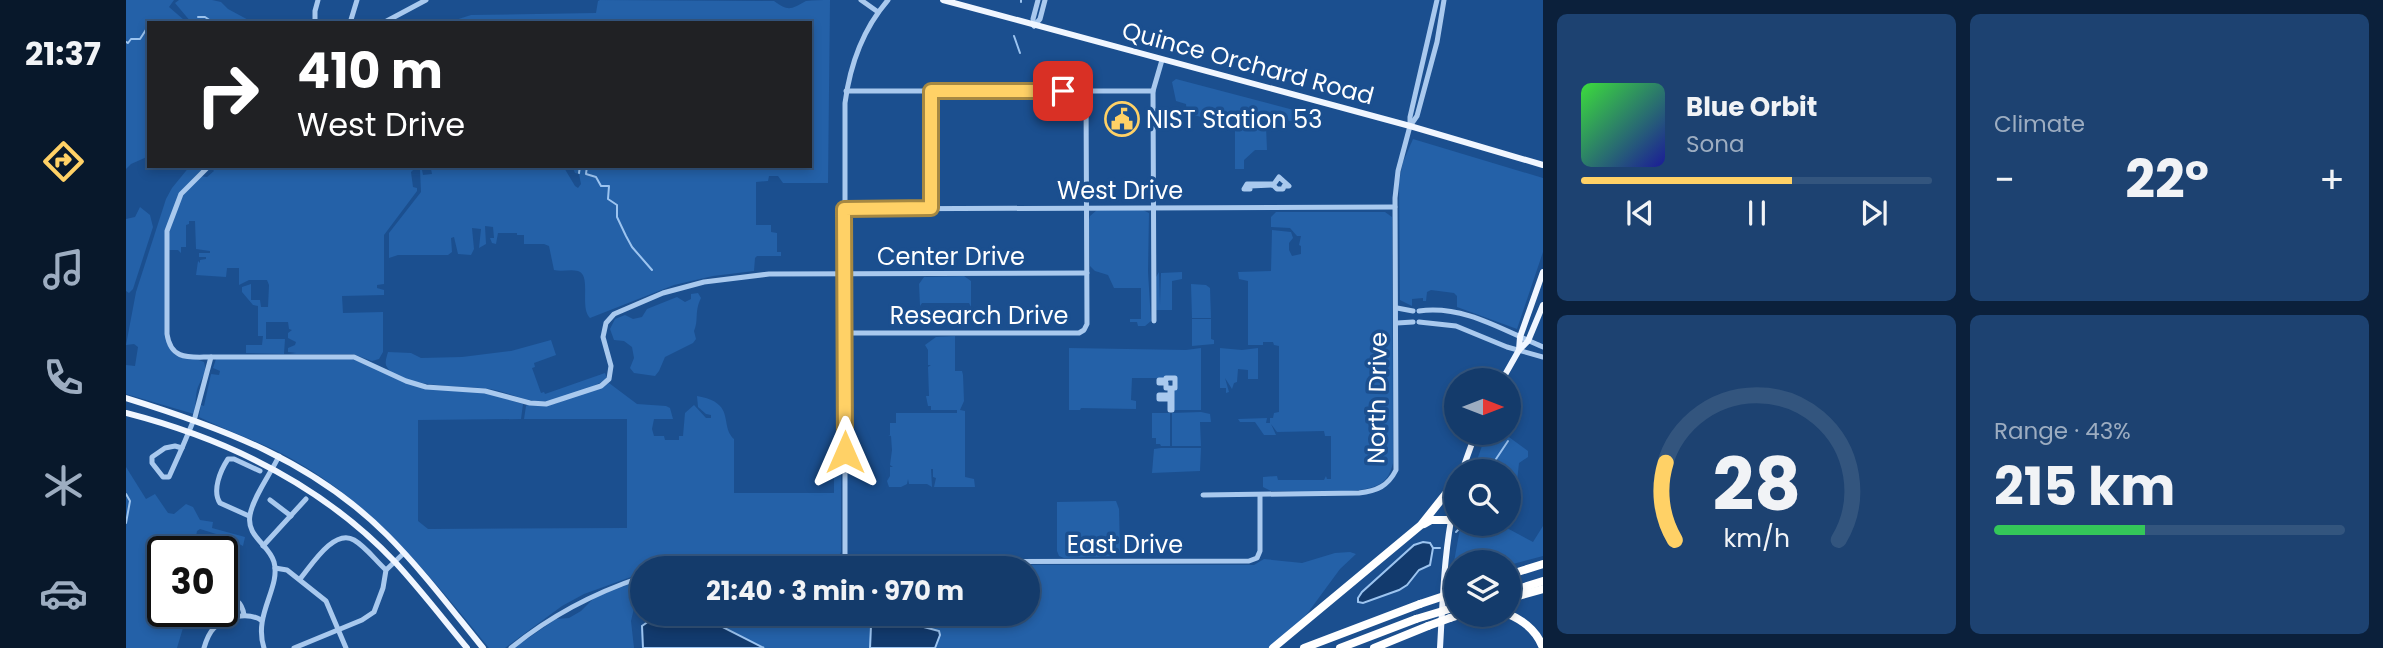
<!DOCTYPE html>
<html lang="en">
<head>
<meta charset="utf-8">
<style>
	body { margin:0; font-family:Poppins,sans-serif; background:#1d4271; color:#f1f3f6; height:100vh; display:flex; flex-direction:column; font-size:26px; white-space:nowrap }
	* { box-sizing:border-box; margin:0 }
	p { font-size:23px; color:#9dadc1 }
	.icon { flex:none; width:38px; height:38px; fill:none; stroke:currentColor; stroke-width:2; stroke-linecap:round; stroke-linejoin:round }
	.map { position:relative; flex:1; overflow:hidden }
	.panel { display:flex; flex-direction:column; gap:14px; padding:14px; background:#0b203b; width:840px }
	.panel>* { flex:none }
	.banner { position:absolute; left:21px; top:21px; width:665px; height:147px; border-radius:0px; box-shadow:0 4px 10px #0003,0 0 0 2px #33557e; background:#202124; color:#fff; overflow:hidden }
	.needle { width:46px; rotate:90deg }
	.tools { position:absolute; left:1318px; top:368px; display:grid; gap:14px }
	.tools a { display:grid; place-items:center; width:77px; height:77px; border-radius:50%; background:#143b6b; box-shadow:0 4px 10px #0003,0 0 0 2px #33557e; font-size:35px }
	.speed { position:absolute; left:21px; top:536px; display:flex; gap:14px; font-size:35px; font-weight:700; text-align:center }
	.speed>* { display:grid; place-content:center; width:91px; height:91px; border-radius:50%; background:#143b6b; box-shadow:0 4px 10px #0003,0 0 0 2px #33557e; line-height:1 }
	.speed .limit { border:4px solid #111; border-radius:10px; background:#fff; color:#111 }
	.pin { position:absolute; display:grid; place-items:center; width:60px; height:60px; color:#fff; margin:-30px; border-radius:14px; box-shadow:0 4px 10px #0006 }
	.me { position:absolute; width:77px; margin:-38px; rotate:0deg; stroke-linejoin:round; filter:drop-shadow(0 0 5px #0008) }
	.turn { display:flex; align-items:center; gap:24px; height:147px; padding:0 35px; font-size:32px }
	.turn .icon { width:91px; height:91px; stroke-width:2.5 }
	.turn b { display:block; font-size:49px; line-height:60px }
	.big { font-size:52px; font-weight:700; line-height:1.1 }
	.panel .tile { flex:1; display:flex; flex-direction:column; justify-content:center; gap:10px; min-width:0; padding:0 24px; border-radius:10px; background:#1d4271 }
	.panel .dial { align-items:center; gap:0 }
	.dial svg { height:182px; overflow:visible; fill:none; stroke:#33557e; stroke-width:7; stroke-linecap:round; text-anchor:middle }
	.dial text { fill:#f1f3f6; stroke:none }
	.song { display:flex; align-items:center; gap:21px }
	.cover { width:84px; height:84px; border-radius:10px; background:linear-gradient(135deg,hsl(120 70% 55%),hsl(240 70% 35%)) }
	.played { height:7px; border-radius:4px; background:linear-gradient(90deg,#ffd166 60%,#33557e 60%) }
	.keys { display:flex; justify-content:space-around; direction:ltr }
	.heat { display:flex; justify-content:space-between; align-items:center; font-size:38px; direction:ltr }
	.charge { height:10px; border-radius:5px; background:linear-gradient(90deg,#34c759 43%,#33557e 0) }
	.panel .tiles { flex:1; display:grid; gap:14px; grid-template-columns:repeat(2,1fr) }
	.trip { position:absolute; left:504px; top:556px; width:410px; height:70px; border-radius:35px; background:#143b6b; box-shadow:0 4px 10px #0003,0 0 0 2px #33557e; font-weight:700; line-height:70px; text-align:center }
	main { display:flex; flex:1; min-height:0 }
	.menu { display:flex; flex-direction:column; width:126px; justify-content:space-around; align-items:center; background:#08182b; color:#9dadc1 }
	.menu .icon { width:49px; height:49px }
	.menu .current { color:#ffd166 }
	.menu b { font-size:32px; color:#f1f3f6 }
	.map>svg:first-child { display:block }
	.green { fill:#2461a8 }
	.water { fill:#123a6d; stroke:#9cc4f0; stroke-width:2 }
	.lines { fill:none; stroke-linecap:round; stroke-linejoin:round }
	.stream { stroke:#9cc4f0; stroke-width:2 }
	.minor { stroke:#a9c9ee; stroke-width:5 }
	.major { stroke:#f0f6ff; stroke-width:6 }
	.highway { stroke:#fff; stroke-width:8 }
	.highway-bridge { stroke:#fff; stroke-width:8 }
	.route-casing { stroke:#a68842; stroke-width:18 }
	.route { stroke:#ffd166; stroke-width:12 }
	.labels { text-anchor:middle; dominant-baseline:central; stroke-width:7; stroke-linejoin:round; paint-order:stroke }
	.street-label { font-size:24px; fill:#fff; stroke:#1b4f8f }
	.poi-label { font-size:24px; fill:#fff; stroke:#1b4f8f; text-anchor:start }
</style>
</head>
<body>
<main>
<nav class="menu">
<b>21:37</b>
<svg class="icon current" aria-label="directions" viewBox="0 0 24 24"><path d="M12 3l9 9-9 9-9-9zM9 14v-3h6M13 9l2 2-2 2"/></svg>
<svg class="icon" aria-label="music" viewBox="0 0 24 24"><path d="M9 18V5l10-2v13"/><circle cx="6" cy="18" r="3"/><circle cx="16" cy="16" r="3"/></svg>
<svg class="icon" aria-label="phone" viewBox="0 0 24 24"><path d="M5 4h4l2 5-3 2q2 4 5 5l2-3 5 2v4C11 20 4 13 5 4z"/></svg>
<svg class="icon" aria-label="climate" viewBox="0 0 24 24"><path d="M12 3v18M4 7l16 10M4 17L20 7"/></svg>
<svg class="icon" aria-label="car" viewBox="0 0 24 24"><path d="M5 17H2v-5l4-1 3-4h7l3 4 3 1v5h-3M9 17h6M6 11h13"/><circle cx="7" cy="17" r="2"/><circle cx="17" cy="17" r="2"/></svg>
</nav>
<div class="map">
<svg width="1417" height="648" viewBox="0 0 1417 648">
	<rect width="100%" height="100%" fill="#1b4f8f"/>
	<g class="green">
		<path d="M0,0H48L43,7L58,20L65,22L49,3L53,0H86L95,2L102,9L128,23H23V156L5,164L0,169Z"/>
		<path d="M474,0L648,1C663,12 665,9 680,1C687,0 697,0 704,0L702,183H657L652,176H643L642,181L630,182V225H645V232L651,233V252H655V256H631L629,258L628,271L587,276L548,285L464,318C453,308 466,275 452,271C444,269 436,272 428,270L423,246L418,244H398V235H391V233H372L370,244L366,243L364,238H368L367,227L359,226L360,244L353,248L355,229L346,228L348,249L345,255L332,254L328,237L325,238L326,252L322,255H272L263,258V233L295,192L294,170H296L297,175L306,174L305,169L352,166L353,169L359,166H437L449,186L452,188L455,184L453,174L449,173L446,166H684V23H320L345,15L470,13L472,1Z"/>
		<path d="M1050,79L1198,118L1184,126L1174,121L1086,120L1061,113L1060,104L1050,101L1046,82Z"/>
		<path d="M1109,126H1140L1141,150H1129L1118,160V169H1109Z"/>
		<path d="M1287,139L1417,178V252L1391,329L1331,307V296L1328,293L1305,290L1301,292L1300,301H1297V298L1286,299V306L1274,300L1273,182L1277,162Z"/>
		<path d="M64,166H81L57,189L42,226L41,343L45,350L78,362C82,374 74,379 71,390C69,399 70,406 68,414L0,394V365L9,366L12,347L8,344L0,345L10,292L40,199L46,188Z"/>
		<path d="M84,166C98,166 154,170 161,166H296L294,169L290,167L285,172L287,187L291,188V191L258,235V284L251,285V288L258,290V295L216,296L217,313L257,312V352L253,359L246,361L227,354H163L170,353L162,352V348L169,345L170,342L162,338V333L166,330L163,329L162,322H140V339H159L158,354L120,353V345H136L137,336H132V306L127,305L116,292V287L125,284V300H134L135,307H142L143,285L141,280H123L113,285V268H101L100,277L70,275L72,261L74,263V260L80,259V257H73V253H84V251L70,249L69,221H63V224L60,225V247H55V253L52,250H42V237L54,199L74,176L81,177L88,171Z"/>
		<path d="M14,207L24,215L27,227L7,289L3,293L0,291V219L9,217Z"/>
		<path d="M971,210H1017L1023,213L1022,272L1025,321L1019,326H1012L1011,322H1004V319H1015V288H988L982,275L969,271L964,266L963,220L964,216Z"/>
		<path d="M1150,212H1259L1266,217L1267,463C1265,472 1261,481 1252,485C1230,496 1171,491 1145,491L1137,487V477L1151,476L1152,480H1198L1200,476L1201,479H1205V436H1199L1198,431L1151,432L1145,424L1150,435H1138L1129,422H1114L1112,419L1141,418L1140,423H1144V418H1147L1148,413L1153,412V346L1148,345L1147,342H1137V345H1122V281L1113,279L1112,272L1145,271L1146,230L1165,232L1167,238L1163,243V250L1166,256L1175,254V246L1173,245L1175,236H1171L1164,228L1145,227V217Z"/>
		<path d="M1033,272L1034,305L1035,273L1056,272V279L1046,281V310H1030V277Z"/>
		<path d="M838,276L845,281V307L843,303H796L794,306L793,284L798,277Z"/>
		<path d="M1065,284L1080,285L1084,288L1085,318H1066Z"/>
		<path d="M572,293L575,298C568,312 573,320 568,331L570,339L567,343L539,357L533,371L529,376L508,373L504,368L508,358L506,347L498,341L488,340L484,329L489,319L499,315L507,319L516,317L521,309L551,297L559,302L565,299V294Z"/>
		<path d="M1066,319H1085V339L1088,340V344L1066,346Z"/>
		<path d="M829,336V371H836L837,375L838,401L834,410L839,411V477L848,479L849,487H808L810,478L807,477V469H805L806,487L801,484H783L782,479L781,484L775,487H763L761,481L764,476V467H767L764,465L766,450L765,436L762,435H764V423H770V413H831V410H805V406H802L800,396H803L802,367L805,365H802V350L799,345L810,337Z"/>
		<path d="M425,340L430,355L408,363L409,367L406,368L415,393L418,392L419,394L479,373L481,378C471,387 436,399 421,401C401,403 383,392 364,389C343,386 272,388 261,367C258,363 261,356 262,352L285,353L295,358L336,357L385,351Z"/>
		<path d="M943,348L1060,350L1075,348V410H1046L1049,378H1006L1005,400L1010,401V409L955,408L954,410H943Z"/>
		<path d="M1094,348L1116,350L1132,348V379H1122V370L1112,369L1111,382L1108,383L1106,389L1099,378L1103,392L1100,393V388H1094Z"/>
		<path d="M90,359H226L300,389L358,392L397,404L395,419L292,420V521L302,529L501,528V419H398L400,406L402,404H428L483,383L511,404L540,406L544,408L547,419H528L526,429L528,436H538L539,440H553V436H557L559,413L568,405L580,418H585V415L580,414L572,407L571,396C611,403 593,425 608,439V493H708V435H715V552L713,556L706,558L595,559L532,569H516V573L458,594L436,606L379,648H363C304,576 248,505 166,459C136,442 103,432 73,417L75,405L78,406L85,374L93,375L94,371L87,368Z"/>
		<path d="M1075,412L1084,414L1085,422H1074L1075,446H1046V413Z"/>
		<path d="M1026,413H1044V446H1035L1034,444H1030V438H1026Z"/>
		<path d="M1361,432H1376L1402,451V457L1393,463L1389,499L1383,517L1382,471H1347Z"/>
		<path d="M1035,448H1075L1074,471L1026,473L1028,449Z"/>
		<path d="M0,467L20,499L29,494L42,513L48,514L60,504L67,507L74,520L87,522L86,528L119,537L117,546L100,537L74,529L71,531L67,551H37V611H62L51,648H0Z"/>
		<path d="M990,501L993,509L994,550L991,556L938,558L933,556L931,551V502Z"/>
		<path d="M1335,523H1380L1379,527L1407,542L1417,526V556L1383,565L1382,562H1330V582L1324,584Z"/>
		<path d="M1224,552L1230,554L1214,569L1178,618L1142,648H809L814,635L811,630L798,628L788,614H901V569H707V565H1128L1138,559L1176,563L1209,553Z"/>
		<path d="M509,582L513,583V587L505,621L508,648H388L430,619L443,618L455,611L469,597Z"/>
		<path d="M565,614H772C751,618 744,627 744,648H638L584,619Z"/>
	</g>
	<g class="water">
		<path d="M1297,542L1304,543L1307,548L1304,565L1293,570L1281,585L1273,590L1237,603L1232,602V598L1236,592L1288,545Z"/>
		<path d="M533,614H565L577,617L638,648H517L516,626Z"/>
		<path d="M772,614H788L798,627L813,631L814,635L809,648H744L745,626L755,618Z"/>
	</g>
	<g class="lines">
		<g class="stream">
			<path d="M895,2V0"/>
			<path d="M72,17H79L88,23"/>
			<path d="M888,36L894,53"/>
			<path d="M0,42L2,43L5,39H14L23,25"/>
			<path d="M461,166L460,174L470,177L475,186H483L482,199L491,205V217L500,236L506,247L526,270"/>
			<path d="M453,173L454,166"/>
			<path d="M1368,471V462L1382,441"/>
			<path d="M0,494L4,501L0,523"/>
			<path d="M1330,532L1339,523"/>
			<path d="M1307,548H1314"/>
		</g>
		<g class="minor">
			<path d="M735,0L752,12"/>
			<path d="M189,23V11L192,0"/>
			<path d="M224,23L231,0"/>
			<path d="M257,23L300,0"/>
			<path d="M908,26L914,19L919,0"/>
			<path d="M908,26L907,19L912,0"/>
			<path d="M720,91H1027"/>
			<path d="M805,91V208"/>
			<path d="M1284,126L1291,116L1311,42L1318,0"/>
			<path d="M82,167L55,194L41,231V334C45,361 64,357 85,357"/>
			<path d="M1153,177L1163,186H1158L1157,189H1151L1147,185L1124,186V189H1118L1121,184H1148Z"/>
			<path d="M718,209L1269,207"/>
			<path d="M1271,308L1287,311"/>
			<path d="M1293,311C1339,305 1376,330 1417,347"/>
			<path d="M1028,321L1027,91L1036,60"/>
			<path d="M1293,322L1330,326L1381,347L1417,357"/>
			<path d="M1271,323L1287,322"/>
			<path d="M718,333H953L958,330L961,324L960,91"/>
			<path d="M1040,378H1049V388H1046V410H1044V399H1033V395H1044V388H1040V383H1033V380H1040Z"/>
			<path d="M49,446L56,448L43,477H37L26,463V457L39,448Z"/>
			<path d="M56,448L69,417L85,357H228L280,381L300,387L359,391L404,403L420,404L475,386L483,379L485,366L477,337L480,323L488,314L537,293L578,282L643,274L961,273"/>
			<path d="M1077,495L1233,493C1251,491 1262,486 1270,470L1269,198L1272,171L1284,126V117L1311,0"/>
			<path d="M144,500L165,516"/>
			<path d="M123,516L94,503C86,491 94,471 102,459H108L134,471"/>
			<path d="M137,546L180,499"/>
			<path d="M719,562V103C724,65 736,30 762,0"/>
			<path d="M149,568L161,570L200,601L220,648"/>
			<path d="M550,569L614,562L1123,561L1131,558L1134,551V495"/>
			<path d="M174,579C185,566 208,528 228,540C240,547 250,561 260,570"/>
			<path d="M96,596C109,597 116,602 118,615"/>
			<path d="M91,611L95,623"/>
			<path d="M78,648C80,641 83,633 88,628C99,616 122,612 135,620"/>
			<path d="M138,648C127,614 155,588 148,562C143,544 120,537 124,515C127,497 145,473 153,456"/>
			<path d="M168,648L236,620L248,612L257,588L260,570L278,553"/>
			<path d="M385,648C424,616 468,593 516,577"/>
		</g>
		<g class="major">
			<path d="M817,0L1284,126L1417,165"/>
			<path d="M1393,350L1394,337L1417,272"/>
			<path d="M1376,380L1393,350L1402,341L1417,305"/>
			<path d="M0,398C97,428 187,461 261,535C296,570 326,610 357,648"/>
			<path d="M0,413C101,439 196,485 269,562C294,589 317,619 341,648"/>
			<path d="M1336,471L1350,432"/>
			<path d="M1314,648C1317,597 1318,546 1330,496"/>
		</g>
		<g class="highway">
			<path d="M1298,524L1305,520H1324"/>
			<path d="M1382,575L1417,564"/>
			<path d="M1382,592L1417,581"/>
			<path d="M1382,599L1417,589"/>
			<path d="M1382,614C1399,621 1411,631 1417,648"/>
			<path d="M1324,618L1337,614"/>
			<path d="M1147,648L1295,525L1330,481"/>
			<path d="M1178,648L1294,604"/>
			<path d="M1214,648L1290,619"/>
			<path d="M1248,648L1302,626"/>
		</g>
		<g class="highway-bridge">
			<path d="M1294,604L1330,592"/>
			<path d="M1290,619L1330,607"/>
			<path d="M1302,626L1324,618"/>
		</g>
	</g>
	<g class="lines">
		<g class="route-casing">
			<path id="route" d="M719,452L718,209L805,208V91H937"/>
		</g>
		<use href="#route" class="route"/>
	</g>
	<defs>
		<g id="civic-ring" transform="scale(1.75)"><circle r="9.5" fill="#1b4f8f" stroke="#ffd166" stroke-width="1.5"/><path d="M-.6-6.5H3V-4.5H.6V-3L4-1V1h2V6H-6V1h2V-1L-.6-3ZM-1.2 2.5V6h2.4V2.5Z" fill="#ffd166"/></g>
	</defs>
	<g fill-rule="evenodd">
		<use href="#civic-ring" x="996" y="119"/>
	</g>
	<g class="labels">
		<g class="street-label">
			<text transform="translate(1122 63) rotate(15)">Quince Orchard Road</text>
			<text x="994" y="190">West Drive</text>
			<text x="825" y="256">Center Drive</text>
			<text x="853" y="315">Research Drive</text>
			<text transform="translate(1251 398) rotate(-89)">North Drive</text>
			<text x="999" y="544">East Drive</text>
		</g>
		<g class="poi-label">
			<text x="1020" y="119">NIST Station 53</text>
		</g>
	</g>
</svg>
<div class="tools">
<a><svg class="needle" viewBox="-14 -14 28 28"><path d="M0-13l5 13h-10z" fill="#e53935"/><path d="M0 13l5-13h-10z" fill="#9dadc1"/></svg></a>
<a><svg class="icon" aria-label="search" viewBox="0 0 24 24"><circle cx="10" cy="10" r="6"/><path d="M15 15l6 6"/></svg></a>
<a><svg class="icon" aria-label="layers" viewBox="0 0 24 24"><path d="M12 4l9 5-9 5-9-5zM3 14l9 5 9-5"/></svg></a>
</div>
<div class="speed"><div class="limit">30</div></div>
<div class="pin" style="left:937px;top:91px;background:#d93025"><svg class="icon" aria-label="arrive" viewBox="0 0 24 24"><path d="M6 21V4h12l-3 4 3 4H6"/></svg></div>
<svg class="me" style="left:719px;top:452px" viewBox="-20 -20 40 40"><path d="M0-17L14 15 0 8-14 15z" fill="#ffd166" stroke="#fff" stroke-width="4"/></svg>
<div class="trip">21:40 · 3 min · 970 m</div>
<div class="banner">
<div class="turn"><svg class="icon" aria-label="right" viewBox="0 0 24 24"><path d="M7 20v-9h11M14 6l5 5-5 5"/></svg><div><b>410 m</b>West Drive</div></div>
</div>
</div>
<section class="panel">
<div class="tiles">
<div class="tile">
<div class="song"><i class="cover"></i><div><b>Blue Orbit</b><p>Sona</p></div></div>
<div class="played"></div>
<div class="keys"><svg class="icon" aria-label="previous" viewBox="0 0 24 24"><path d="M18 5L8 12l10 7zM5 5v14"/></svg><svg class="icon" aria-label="pause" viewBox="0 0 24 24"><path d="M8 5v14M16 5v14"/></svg><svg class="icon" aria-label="next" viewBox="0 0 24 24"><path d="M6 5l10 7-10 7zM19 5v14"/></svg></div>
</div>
<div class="tile"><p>Climate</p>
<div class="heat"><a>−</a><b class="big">22°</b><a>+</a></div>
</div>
<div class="tile dial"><svg viewBox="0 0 100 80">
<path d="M14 69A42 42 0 1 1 86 69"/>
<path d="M14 69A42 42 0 0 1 10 35" stroke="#ffd166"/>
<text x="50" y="56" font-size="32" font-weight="700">28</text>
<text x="50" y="72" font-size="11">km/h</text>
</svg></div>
<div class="tile"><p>Range · 43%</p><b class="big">215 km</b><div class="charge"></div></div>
</div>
</section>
</main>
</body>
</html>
